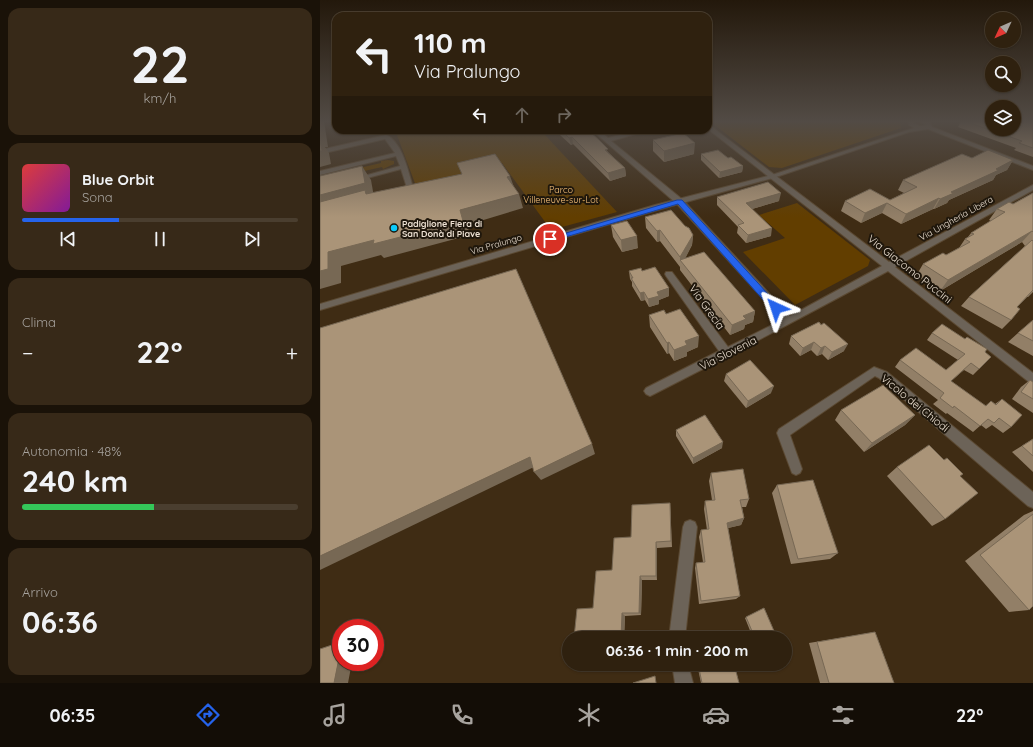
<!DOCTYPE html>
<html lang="it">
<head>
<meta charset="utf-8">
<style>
	body { margin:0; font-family:Quicksand,sans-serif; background:#372918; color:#f1f3f6; height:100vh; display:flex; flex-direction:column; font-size:15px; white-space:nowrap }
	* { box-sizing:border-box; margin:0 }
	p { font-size:13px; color:#a7a39e }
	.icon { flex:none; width:22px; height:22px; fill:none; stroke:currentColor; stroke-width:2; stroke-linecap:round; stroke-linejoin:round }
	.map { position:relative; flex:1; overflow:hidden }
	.panel { display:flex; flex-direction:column; gap:8px; padding:8px; background:#1a1208; width:320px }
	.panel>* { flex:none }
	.banner { position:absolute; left:12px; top:12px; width:380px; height:122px; border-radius:12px; box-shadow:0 1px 3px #0004,0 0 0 1px #4a3e2f; background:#2f210f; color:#f1f3f6; overflow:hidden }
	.needle { width:26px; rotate:226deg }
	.controls { position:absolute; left:665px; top:12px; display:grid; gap:8px }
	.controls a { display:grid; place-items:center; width:36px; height:36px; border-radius:50%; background:#2f210f; box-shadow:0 1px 3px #0004,0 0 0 1px #4a3e2f; font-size:20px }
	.speed { position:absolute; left:12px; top:619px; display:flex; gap:8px; font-size:20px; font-weight:700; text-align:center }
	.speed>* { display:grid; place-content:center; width:52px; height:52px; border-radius:50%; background:#2f210f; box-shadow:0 1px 3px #0004,0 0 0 1px #4a3e2f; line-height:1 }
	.speed .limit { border:6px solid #d22; background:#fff; color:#111 }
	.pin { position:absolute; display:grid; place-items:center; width:34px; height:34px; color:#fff; margin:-17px; border:2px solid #fff; border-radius:50%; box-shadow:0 1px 4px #0007 }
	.me { position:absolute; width:44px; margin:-22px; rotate:318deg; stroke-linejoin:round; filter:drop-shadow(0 0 3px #0008) }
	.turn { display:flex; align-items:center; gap:14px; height:84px; padding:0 16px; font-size:18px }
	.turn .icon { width:52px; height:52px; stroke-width:2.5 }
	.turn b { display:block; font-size:28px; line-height:34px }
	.lanes { display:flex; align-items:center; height:38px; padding:0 16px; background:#0003; justify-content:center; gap:20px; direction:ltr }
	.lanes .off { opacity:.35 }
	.big { font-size:30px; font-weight:700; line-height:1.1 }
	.panel .tile { flex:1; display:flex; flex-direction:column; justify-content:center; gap:6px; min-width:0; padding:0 14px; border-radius:12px; background:#372918 }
	.panel .dial { align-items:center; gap:0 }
	.dial b { font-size:52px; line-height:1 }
	.song { display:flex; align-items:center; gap:12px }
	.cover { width:48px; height:48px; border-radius:6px; background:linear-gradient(135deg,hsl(0 70% 55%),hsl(290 70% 35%)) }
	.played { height:4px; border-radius:2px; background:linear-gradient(90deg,#2563eb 35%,#4a3e2f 35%) }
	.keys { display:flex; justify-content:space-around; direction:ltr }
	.heat { display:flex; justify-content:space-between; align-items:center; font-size:22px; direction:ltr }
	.charge { height:6px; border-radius:3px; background:linear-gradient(90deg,#34c759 48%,#4a3e2f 0) }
	.trip { position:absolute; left:242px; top:631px; width:230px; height:40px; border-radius:20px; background:#2f210f; box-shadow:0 1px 3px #0004,0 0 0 1px #4a3e2f; font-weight:700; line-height:40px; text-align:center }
	.menu { display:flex; height:64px; justify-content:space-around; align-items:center; background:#130d06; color:#a7a39e }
	.menu .icon { width:28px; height:28px }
	.menu .on { color:#2563eb }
	.menu b { font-size:18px; color:#f1f3f6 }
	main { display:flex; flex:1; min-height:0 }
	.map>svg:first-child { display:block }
	.green { fill:#623e00 }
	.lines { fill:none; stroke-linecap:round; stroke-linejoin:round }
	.minor-casing { stroke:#5b4932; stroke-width:2 }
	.tertiary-casing { stroke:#5b4932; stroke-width:2 }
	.minor { fill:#6c6358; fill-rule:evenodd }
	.tertiary { fill:#6c6358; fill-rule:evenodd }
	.wall { fill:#927f67 }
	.shaded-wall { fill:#776854 }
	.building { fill:#aa9478; stroke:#776854 }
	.route { fill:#2563eb; stroke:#184099 }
	.poi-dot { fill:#0ccafa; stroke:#1f170c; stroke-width:1.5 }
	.labels { text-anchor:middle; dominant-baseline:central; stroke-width:4; stroke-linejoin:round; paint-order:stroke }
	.far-park-label { font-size:9px; fill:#fcc57d; stroke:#1f170c }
	.far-street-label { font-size:9px; fill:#ece0d2; stroke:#1f170c }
	.far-poi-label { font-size:9px; font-weight:bold; fill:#ece0d2; stroke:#1f170c; text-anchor:start }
	.street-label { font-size:11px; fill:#ece0d2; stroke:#1f170c }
</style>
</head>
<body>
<main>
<section class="panel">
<div class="tile dial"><b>22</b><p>km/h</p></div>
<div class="tile">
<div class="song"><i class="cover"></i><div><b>Blue Orbit</b><p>Sona</p></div></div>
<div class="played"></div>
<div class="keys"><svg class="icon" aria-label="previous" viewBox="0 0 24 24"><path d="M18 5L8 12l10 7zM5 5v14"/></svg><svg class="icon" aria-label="pause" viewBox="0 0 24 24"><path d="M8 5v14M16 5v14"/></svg><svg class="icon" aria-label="next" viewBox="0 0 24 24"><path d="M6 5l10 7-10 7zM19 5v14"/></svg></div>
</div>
<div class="tile"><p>Clima</p>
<div class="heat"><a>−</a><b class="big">22°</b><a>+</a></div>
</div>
<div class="tile"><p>Autonomia · 48%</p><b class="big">240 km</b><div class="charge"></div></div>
<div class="tile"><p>Arrivo</p><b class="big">06:36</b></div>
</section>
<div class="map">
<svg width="713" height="683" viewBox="0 0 713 683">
	<rect width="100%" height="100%" fill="#3f2c14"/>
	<g class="green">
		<path d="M395,121H580L581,128L462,168L449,167L396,126L392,122Z"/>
		<path d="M101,130H244L225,135L297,212L231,230L182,163L96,186L77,135Z"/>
		<path d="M68,160L74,161V164L63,169L62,167L0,181V177L61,163V161Z"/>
		<path d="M477,203L550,260L548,266L475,305L423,252L465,238L439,215Z"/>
	</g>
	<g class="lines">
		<g class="minor-casing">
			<g id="minor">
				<path d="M388,124L569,262L713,185V190L575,267L713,373V384L709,382L568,271C490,313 413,354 334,394L330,396L326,394L324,391L326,388L399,351L346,276L345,274L346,272H352L408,347L462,320L357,204L272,130H278L288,138L320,130H330L291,141L363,200L470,316L562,266L388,129Z"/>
				<path d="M66,135C83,142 89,175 94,191L93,192L88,191L81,169L36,181L33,179L80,166L76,156L0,175V171L75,153L65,139L0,154V150Z"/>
				<path d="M554,367L567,372L713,492V508L708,506L559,378L555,376L470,435L482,469L480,473L476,475L472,473L457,433L459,429Z"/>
				<path d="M370,520L375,522L377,527L365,638H349L363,527L365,522Z"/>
				<path d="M352,664H368L373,683H355Z"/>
			</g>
		</g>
		<g class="tertiary-casing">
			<path id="tertiary" d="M588,121H596L593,123L600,126L607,125L598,121L610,122L612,127L713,166V170L608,129L589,132L456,177L341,209L0,310V304L335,205L452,175L594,128L589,125Z"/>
		</g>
		<use href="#minor" class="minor"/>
		<use href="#tertiary" class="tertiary"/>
	</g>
	<g class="wall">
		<path d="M641,121H713V157L694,150L696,148L638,127Z"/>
		<path d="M239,130H268L289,153L305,168L306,176L290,181L253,144L251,145L240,135Z"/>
		<path d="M333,140L374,154L344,162L333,151Z"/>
		<path d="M381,154L408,158L423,166L422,172L399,178L381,160Z"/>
		<path d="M652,158L693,160L687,170L676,175L673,180L629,200L627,203L614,209H613L581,224L562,213L541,223L521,211L525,201L570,200L584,193L578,190L583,180Z"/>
		<path d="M713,193V292L708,297H707L697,307L691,320L682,329L641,306L649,297L705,246L702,242L620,291L596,276L603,264L626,255L639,248L645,239L648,237L651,233L671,221L669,220L677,209L693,204Z"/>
		<path d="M397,197L459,201L432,209L451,236L426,243L417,233L418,227L397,205Z"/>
		<path d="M325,217L365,226L373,235L372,245L365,258L435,311L433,322L425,325L424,329L410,335L360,270V267L340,241L337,242L326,228Z"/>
		<path d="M291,225L318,248L302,252L293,237Z"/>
		<path d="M309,271L349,296L339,300V304L329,307L325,300L321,301L312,286V282L310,279Z"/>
		<path d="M346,314L378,347L367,352V356L354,361L349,353L347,354L330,327L329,315Z"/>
		<path d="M713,320V356L688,342L698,333Z"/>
		<path d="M499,322L524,351L508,360L502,354L497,356L491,350L480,356L469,344L471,336Z"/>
		<path d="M612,333L665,352L671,357L653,375L644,370L631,381L665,406L671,401L675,404L682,399L691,427L683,433L672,425L666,429L661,425L653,432L627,413L626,414L613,404L618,400L575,367L580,360L626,370L638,360L607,340Z"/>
		<path d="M406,374L451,393L426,408L404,381Z"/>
		<path d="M710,380L713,382V413L692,399L701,387Z"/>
		<path d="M521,410L595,415L585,425L544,452L515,420Z"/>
		<path d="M356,430L402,448L373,464L356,436Z"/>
		<path d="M713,439V472L692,452Z"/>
		<path d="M624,460L640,476L625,519L612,526L567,476L577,467Z"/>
		<path d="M391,473L429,499L426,507H422L424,518L421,525L408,528L420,596L416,599L379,604L375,568L376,563L383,562L379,537L381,530H387L384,509L385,501L392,500L389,481Z"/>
		<path d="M457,485L518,553L510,559L471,564L452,493Z"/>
		<path d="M350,503L352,547L337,548V580H322L321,615L305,616L304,638H254L273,608L292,570L311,537Z"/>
		<path d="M713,511V606L709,610L689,612L645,561L704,515Z"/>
		<path d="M444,608L457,638H433L425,618Z"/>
		<path d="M555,632L574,683H500L489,643Z"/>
		<path d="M377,664H414L419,683H381Z"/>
	</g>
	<g class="shaded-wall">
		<path d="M0,121H4L8,147H5L9,153L11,164L0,167Z"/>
		<path d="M80,130H93L81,133Z"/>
		<path d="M252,137L253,144L251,145L249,138Z"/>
		<path d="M375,143L374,154L344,162V151Z"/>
		<path d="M693,160L687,170L676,175L673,180L629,200L627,203L614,209L620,199L631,192Z"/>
		<path d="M42,166L51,180L54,197L0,211V195Z"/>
		<path d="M423,166L422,172L399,178L400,172Z"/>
		<path d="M305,168L306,176L290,181L288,173Z"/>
		<path d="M190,176L195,190L187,177Z"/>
		<path d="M461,193L459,201L425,211L426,203Z"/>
		<path d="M199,194L203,208L147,225L150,235L64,258L61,255L21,266V283L0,289V271L8,252L140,210Z"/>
		<path d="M619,198L613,209L581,224L586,214Z"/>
		<path d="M567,203L562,213L541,223L545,213Z"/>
		<path d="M452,228L451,236L426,243L428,235Z"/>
		<path d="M340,230V241L337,242V231Z"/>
		<path d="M712,231L702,242L620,291L628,280Z"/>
		<path d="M373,235L372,245L363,263L360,260V257Z"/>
		<path d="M317,236L318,248L302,252L301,240Z"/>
		<path d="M349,288V296L339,300V304L329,307L328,299L337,292Z"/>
		<path d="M324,292L325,300L321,301L320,293Z"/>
		<path d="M435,311L433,322L425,325L424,329L410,335L412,325L423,316Z"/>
		<path d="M379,336L378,347L367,352V356L354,361V350L365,341Z"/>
		<path d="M349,342V353L347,354V343Z"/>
		<path d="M494,342L491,350L480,356L483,348Z"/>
		<path d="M528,344L524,351L508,360L512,352Z"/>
		<path d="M505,346L502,354L497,356L501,348Z"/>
		<path d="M454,386L451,393L426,408L428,401Z"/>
		<path d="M595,415L585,425L544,452L552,443Z"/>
		<path d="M403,442L402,448L373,464V458Z"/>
		<path d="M272,444L275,454L221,480L214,472Z"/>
		<path d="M210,457L216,466L0,570V556Z"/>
		<path d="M424,518L421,525L404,529L407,523Z"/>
		<path d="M336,542L337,548V580L336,576Z"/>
		<path d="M320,576L322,580L321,615L319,613Z"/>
		<path d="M302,613L305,616L304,638H301Z"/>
		<path d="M21,648V662H32L28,683H14Z"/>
	</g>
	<g class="building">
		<path d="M644,121H672V129H694V121H713V148L699,143L702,141Z"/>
		<path d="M241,130H268L279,140L288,149L285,150L305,168L288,173L252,137L249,138Z"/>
		<path d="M363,133L375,143L344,151L333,140Z"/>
		<path d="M0,140L2,151H0Z"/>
		<path d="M398,150L408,158L411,157L423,166L400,172L381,154Z"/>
		<path d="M668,150L693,160L676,169L679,170L631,192L634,193L620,199L619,198L586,214L567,203L545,213L525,201L550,189L570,200L597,187L583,180L642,154L652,158Z"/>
		<path d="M175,154L190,176L187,177L199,194L140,210L143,221L53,244L54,240L8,252V269L0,271V202L45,190L46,194L142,174L137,163Z"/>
		<path d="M42,166L45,183L0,195V176Z"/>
		<path d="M448,182L461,193L426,203L452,228L428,235L418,225L424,223L397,197Z"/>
		<path d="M713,193V232L712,231L628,280L603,264L623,253L626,255L650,242L645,239L654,234L651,233L685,212L677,209L689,202L693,204Z"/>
		<path d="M351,210L365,226L369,228L373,235L360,257L340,230L337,231L325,217Z"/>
		<path d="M307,221L317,236L301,240L291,225Z"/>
		<path d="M712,240L713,241V290L697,307L700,309L691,320L649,297Z"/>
		<path d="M384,252L435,311L423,316L426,319L412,325L360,260Z"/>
		<path d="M335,267L349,288L337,292L339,296L328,299L324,292L320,293L311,278H313L309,271L321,268L322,271Z"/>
		<path d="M196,269L272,444L214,472L210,457L0,556V328Z"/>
		<path d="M360,309L379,336L365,341L367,345L354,350L349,342L347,343L329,315L344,310L346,314Z"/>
		<path d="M713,320V341L698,333Z"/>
		<path d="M499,322L501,325L504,323L528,344L512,352L505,346L501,348L494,342L483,348L471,336Z"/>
		<path d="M622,324L645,339L647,337L667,349L665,352L671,357L659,369L651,363L631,381L666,406L671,401L676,405L682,399L702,415L691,427L679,418L674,423L668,419L660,426L634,406L633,408L620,398L624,393L580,360L596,348L626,370L645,354L612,333Z"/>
		<path d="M430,360L454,386L428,401L406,374Z"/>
		<path d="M710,380L713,382V399L701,392Z"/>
		<path d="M563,385L595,415L552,443L521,410Z"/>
		<path d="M385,415L403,442L373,458L356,430Z"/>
		<path d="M713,439V456L702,446Z"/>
		<path d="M609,445L624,460L627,458L643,474L640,476L658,493L625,519L577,467Z"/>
		<path d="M423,469L429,499L420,500L424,518L407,523L420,596L381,601L376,563L385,562L381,530L389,529L385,501L395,500L391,473Z"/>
		<path d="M493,480L518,553L478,559L457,485Z"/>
		<path d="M350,503L351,541L336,542V576H320L319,613H302L301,638H254L257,609L273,608L276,571L292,570L294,538L311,537L312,505Z"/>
		<path d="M713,514V606L709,610L660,555Z"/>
		<path d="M444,608L457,638H435L426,617Z"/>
		<path d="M405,632L406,638H387Z"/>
		<path d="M555,632L574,683H509L497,642Z"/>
		<path d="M21,642V648L14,683H0V649Z"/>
		<path d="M378,664H414L419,683H382Z"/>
		<path d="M335,676L336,683H313Z"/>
	</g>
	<linearGradient id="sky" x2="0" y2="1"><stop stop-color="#23180b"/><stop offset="0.56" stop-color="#524b45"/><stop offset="1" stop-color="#524b45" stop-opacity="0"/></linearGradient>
	<rect width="713" height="217" fill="url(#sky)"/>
	<path class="route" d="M357,200H362L459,306L460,308L459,311H453L358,204L232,241H230L226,239Z"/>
	<circle class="poi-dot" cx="74" cy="228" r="4"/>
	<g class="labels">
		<g class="far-park-label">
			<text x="241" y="189">Parco<tspan x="241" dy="10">Villeneuve-sur-Lot</tspan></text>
		</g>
		<g class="far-street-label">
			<text transform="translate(636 218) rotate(-29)">Via Ungheria Libera</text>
			<text transform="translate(176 244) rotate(-16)">Via Pralungo</text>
		</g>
		<g class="far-poi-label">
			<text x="82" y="223">Padiglione Fiera di<tspan x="82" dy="10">San Donà di Piave</tspan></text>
		</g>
		<g class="street-label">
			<text transform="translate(590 269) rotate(38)">Via Giacomo Puccini</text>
			<text transform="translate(387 307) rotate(54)">Via Grecia</text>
			<text transform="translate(408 353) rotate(-27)">Via Slovenia</text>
			<text transform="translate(595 403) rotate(39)">Vicolo dei Chiodi</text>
		</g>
	</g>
</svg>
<div class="controls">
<a><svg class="needle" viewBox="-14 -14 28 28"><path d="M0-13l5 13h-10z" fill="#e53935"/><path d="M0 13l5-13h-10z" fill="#a7a39e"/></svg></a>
<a><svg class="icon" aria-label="search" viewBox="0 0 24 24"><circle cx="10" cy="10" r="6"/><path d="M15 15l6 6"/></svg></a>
<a><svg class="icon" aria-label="layers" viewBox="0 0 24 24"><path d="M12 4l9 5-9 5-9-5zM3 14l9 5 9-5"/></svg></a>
</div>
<div class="speed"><div class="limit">30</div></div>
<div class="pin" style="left:230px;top:239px;background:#d93025"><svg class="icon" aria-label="arrive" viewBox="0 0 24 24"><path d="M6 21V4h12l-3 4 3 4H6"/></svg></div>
<svg class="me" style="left:456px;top:308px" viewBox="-20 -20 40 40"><path d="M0-17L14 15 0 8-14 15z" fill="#2563eb" stroke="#fff" stroke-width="4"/></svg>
<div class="trip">06:36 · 1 min · 200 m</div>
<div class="banner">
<div class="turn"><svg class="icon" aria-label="left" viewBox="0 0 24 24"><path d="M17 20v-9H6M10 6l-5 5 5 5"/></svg><div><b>110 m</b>Via Pralungo</div></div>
<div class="lanes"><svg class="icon" aria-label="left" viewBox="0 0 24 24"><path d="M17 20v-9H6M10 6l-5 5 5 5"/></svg><svg class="icon off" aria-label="ahead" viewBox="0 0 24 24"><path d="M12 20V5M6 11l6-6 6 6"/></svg><svg class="icon off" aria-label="right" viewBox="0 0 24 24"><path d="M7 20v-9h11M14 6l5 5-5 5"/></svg></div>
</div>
</div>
</main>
<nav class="menu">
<b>06:35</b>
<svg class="icon on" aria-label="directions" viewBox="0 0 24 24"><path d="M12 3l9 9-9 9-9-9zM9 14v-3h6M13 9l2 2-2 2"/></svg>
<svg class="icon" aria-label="music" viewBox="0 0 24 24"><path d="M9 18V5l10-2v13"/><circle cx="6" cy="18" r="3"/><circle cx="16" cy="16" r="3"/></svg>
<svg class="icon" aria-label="phone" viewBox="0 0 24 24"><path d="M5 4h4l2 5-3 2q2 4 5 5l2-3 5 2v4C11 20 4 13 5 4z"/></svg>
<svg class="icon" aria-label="climate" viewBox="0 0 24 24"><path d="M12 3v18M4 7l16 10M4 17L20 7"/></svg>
<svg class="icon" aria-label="car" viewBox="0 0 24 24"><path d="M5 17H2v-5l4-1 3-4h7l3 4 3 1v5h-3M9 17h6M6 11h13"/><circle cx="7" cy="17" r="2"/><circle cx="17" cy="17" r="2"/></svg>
<svg class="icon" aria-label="filters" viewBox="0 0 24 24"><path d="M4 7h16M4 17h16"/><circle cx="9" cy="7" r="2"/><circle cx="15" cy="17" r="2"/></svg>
<b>22°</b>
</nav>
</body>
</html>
